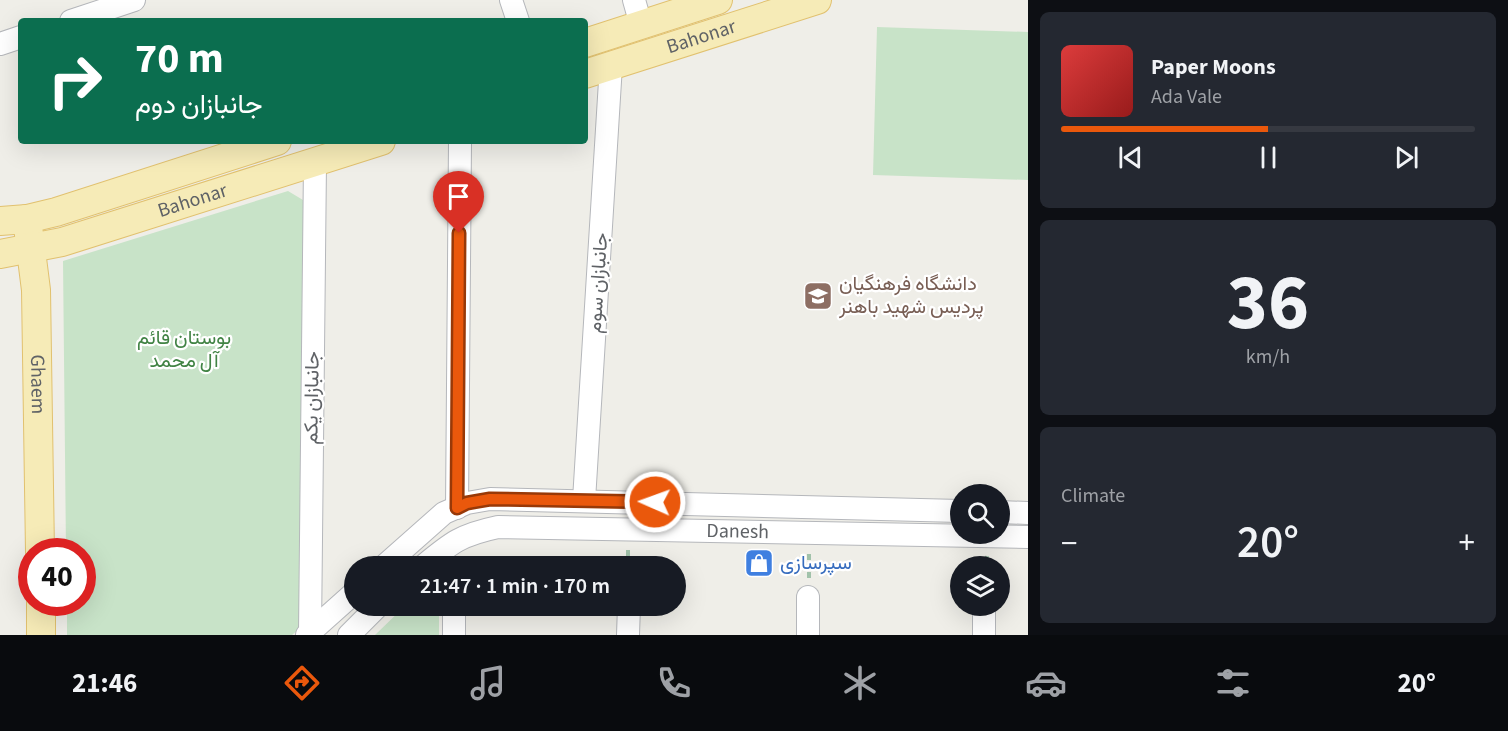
<!DOCTYPE html>
<html lang="en">
<head>
<meta charset="utf-8">
<style>
	body { margin:0; font-family:"Source Sans 3",Vazirmatn,sans-serif; background:#242831; color:#f1f3f6; height:100vh; display:flex; flex-direction:column; font-size:22px; white-space:nowrap }
	* { box-sizing:border-box; margin:0 }
	p { font-size:20px; color:#9ea1a6 }
	.icon { flex:none; width:33px; height:33px; fill:none; stroke:currentColor; stroke-width:2; stroke-linecap:round; stroke-linejoin:round }
	.map { position:relative; flex:1; overflow:hidden }
	.sheet { display:flex; flex-direction:column; gap:12px; padding:12px; background:#0d0f14; width:480px }
	.sheet>* { flex:none }
	.hud { position:absolute; left:18px; top:18px; width:570px; height:126px; border-radius:6px; box-shadow:0 6px 24px #0002; background:#0b6e4f; color:#fff; overflow:hidden }
	.fabs { position:absolute; left:950px; top:484px; display:grid; gap:12px }
	.fabs a { display:grid; place-items:center; width:60px; height:60px; border-radius:50%; background:#171b24; box-shadow:0 6px 24px #0002; font-size:30px }
	.speed { position:absolute; left:18px; top:538px; display:flex; gap:12px; font-size:30px; font-weight:700; text-align:center }
	.speed>* { display:grid; place-content:center; width:78px; height:78px; border-radius:50%; background:#171b24; box-shadow:0 6px 24px #0002; line-height:1 }
	.speed .limit { border:9px solid #d22; background:#fff; color:#111 }
	.pin { position:absolute; display:grid; place-items:center; width:51px; height:51px; color:#fff; margin:-62px -26px; border-radius:50% 50% 50% 0; rotate:-45deg; box-shadow:0 0 6px #0007 }
	.pin .icon { rotate:45deg }
	.me { position:absolute; width:66px; margin:-33px; rotate:272deg; stroke-linejoin:round; filter:drop-shadow(0 0 4px #0008) }
	.turn { display:flex; align-items:center; gap:21px; height:126px; padding:0 18px; font-size:27px }
	.turn .icon { width:78px; height:78px; stroke-width:2.5 }
	.turn b { display:block; font-size:42px; line-height:51px }
	.big { font-size:45px; font-weight:600; line-height:1.1 }
	.sheet .tile { flex:1; display:flex; flex-direction:column; justify-content:center; gap:9px; min-width:0; padding:0 21px; border-radius:9px; background:#242831 }
	.sheet .dial { align-items:center; gap:0 }
	.dial b { font-size:78px; line-height:1 }
	.song { display:flex; align-items:center; gap:18px }
	.cover { width:72px; height:72px; border-radius:9px; background:linear-gradient(135deg,hsl(0 70% 55%),hsl(0 70% 35%)) }
	.played { height:6px; border-radius:3px; background:linear-gradient(90deg,#ea580c 50%,#363941 50%) }
	.keys { display:flex; justify-content:space-around; direction:ltr }
	.heat { display:flex; justify-content:space-between; align-items:center; font-size:33px; direction:ltr }
	.trip { position:absolute; left:344px; top:556px; width:342px; height:60px; border-radius:30px; background:#171b24; box-shadow:0 6px 24px #0002; font-weight:600; line-height:60px; text-align:center }
	.menu { display:flex; height:96px; justify-content:space-around; align-items:center; background:#090b0e; color:#9ea1a6 }
	.menu .icon { width:42px; height:42px }
	.menu .current { color:#ea580c }
	.menu b { font-size:27px; color:#f1f3f6 }
	main { display:flex; flex:1; min-height:0 }
	.map>svg:first-child { display:block }
	.green { fill:#c8e3c8 }
	.lines { fill:none; stroke-linecap:round; stroke-linejoin:round }
	.minor-casing { stroke:#b5b7bb; stroke-width:24 }
	.major-casing { stroke:#e1c16f; stroke-width:30 }
	.path { stroke:#a1c2aa; stroke-width:4; stroke-dasharray:6 3; stroke-linecap:butt }
	.minor { stroke:#fff; stroke-width:22 }
	.major { stroke:#f6ebb7; stroke-width:28 }
	.route-casing { stroke:#983908; stroke-width:15 }
	.route { stroke:#ea580c; stroke-width:10 }
	.labels { text-anchor:middle; dominant-baseline:central; stroke-width:4.5; stroke-linejoin:round; paint-order:stroke }
	.street-label { font-size:20px; fill:#5f6266; stroke:#fff }
	.education-label { font-size:20px; fill:#785e54; stroke:#fff; text-anchor:start }
	.park-label { font-size:20px; fill:#418344; stroke:#fff }
	.shop-label { font-size:20px; fill:#366cbe; stroke:#fff; text-anchor:start }
</style>
</head>
<body>
<main>
<div class="map">
<svg width="1028" height="635" viewBox="0 0 1028 635">
	<rect width="100%" height="100%" fill="#efeee8"/>
	<g class="green">
		<path d="M877,27L1028,32V180L873,175Z"/>
		<path d="M288,191L308,203L299,629L292,635H67V603H82V552H66L63,261Z"/>
		<path d="M405,606H439V635H375Z"/>
	</g>
	<g class="lines">
		<g class="minor-casing">
			<g id="minor">
				<path d="M511,0L518,21"/>
				<path d="M634,0L641,25"/>
				<path d="M71,21L134,0"/>
				<path d="M0,44L21,37"/>
				<path d="M584,500L611,65"/>
				<path d="M457,508L460,141"/>
				<path d="M999,512L1028,513"/>
				<path d="M383,567L444,513L467,503L490,499L960,511"/>
				<path id="s1" d="M422,567C451,543 460,535 498,527L1028,537"/>
				<path d="M454,606V635"/>
				<path d="M310,633L315,163"/>
				<path d="M307,635L354,593"/>
				<path d="M349,635L378,606"/>
				<path d="M628,635L629,606"/>
				<path d="M808,635V597"/>
				<path d="M984,635V610"/>
			</g>
		</g>
		<g class="major-casing">
			<g id="major">
				<path d="M585,43L718,0"/>
				<path id="s2" d="M585,74L817,0"/>
				<path id="s3" d="M27,219L36,290L40,552"/>
				<path d="M0,221L27,219L56,212L277,141"/>
				<path id="s4" d="M0,254L62,242L381,141"/>
				<path d="M41,603V635"/>
			</g>
		</g>
		<g class="path">
			<path d="M628,550V567"/>
			<path d="M986,567L987,556"/>
			<path d="M809,578V553"/>
		</g>
		<use href="#minor" class="minor"/>
		<use href="#major" class="major"/>
	</g>
	<g class="lines">
		<g class="route-casing">
			<path id="route" d="M459,233L457,508L467,503L490,499L655,502"/>
		</g>
		<use href="#route" class="route"/>
	</g>
	<defs>
		<g id="university-square" transform="scale(1.5)"><rect x="-9" y="-9" width="18" height="18" rx="4" fill="#8d6e63" stroke="#fff"/><path d="M0-5L7-2L0 1L-7-2ZM-4 1L0 2.5L4 1V4Q0 6-4 4Z" fill="#fff"/></g>
		<g id="shop-square" transform="scale(1.5)"><rect x="-9" y="-9" width="18" height="18" rx="4" fill="#3f7fe0" stroke="#fff"/><path d="M-5-2.5h2.3a2.7 3.5 0 0 1 5.4 0H5L5.5 6h-11ZM-1.5-2.5h3a1.5 2.3 0 0 0-3 0Z" fill="#fff"/></g>
	</defs>
	<g fill-rule="evenodd">
		<use href="#university-square" x="818" y="296"/>
		<use href="#shop-square" x="759" y="563"/>
	</g>
	<g class="labels">
		<g class="street-label">
			<text stroke="none"><textPath href="#s2" startOffset="122">Bahonar</textPath></text>
			<text stroke="none"><textPath href="#s4" startOffset="200">Bahonar</textPath></text>
			<text transform="translate(598 283) rotate(-86)">جانبازان سوم</text>
			<text stroke="none"><textPath href="#s3" startOffset="166">Ghaem</textPath></text>
			<text transform="translate(312 398) rotate(-89)">جانبازان یکم</text>
			<text stroke="none"><textPath href="#s1" startOffset="327">Danesh</textPath></text>
		</g>
		<g class="education-label">
			<text x="839" y="284">دانشگاه فرهنگیان<tspan x="839" dy="23">پردیس شهید باهنر</tspan></text>
		</g>
		<g class="park-label">
			<text x="184" y="338">بوستان قائم<tspan x="184" dy="23">آل محمد</tspan></text>
		</g>
		<g class="shop-label">
			<text x="780" y="563">سپرسازی</text>
		</g>
	</g>
</svg>
<div class="fabs">
<a><svg class="icon" aria-label="search" viewBox="0 0 24 24"><circle cx="10" cy="10" r="6"/><path d="M15 15l6 6"/></svg></a>
<a><svg class="icon" aria-label="layers" viewBox="0 0 24 24"><path d="M12 4l9 5-9 5-9-5zM3 14l9 5 9-5"/></svg></a>
</div>
<div class="speed"><div class="limit">40</div></div>
<div class="pin" style="left:459px;top:233px;background:#d93025"><svg class="icon" aria-label="arrive" viewBox="0 0 24 24"><path d="M6 21V4h12l-3 4 3 4H6"/></svg></div>
<svg class="me" style="left:655px;top:502px" viewBox="-20 -20 40 40"><circle r="17" fill="#ea580c" stroke="#fff" stroke-width="3"/><path d="M0-11L8 9 0 5-8 9z" fill="#fff"/></svg>
<div class="trip">21:47 · 1 min · 170 m</div>
<div class="hud">
<div class="turn"><svg class="icon" aria-label="right" viewBox="0 0 24 24"><path d="M7 20v-9h11M14 6l5 5-5 5"/></svg><div><b>70 m</b>جانبازان دوم</div></div>
</div>
</div>
<section class="sheet">
<div class="tile">
<div class="song"><i class="cover"></i><div><b>Paper Moons</b><p>Ada Vale</p></div></div>
<div class="played"></div>
<div class="keys"><svg class="icon" aria-label="previous" viewBox="0 0 24 24"><path d="M18 5L8 12l10 7zM5 5v14"/></svg><svg class="icon" aria-label="pause" viewBox="0 0 24 24"><path d="M8 5v14M16 5v14"/></svg><svg class="icon" aria-label="next" viewBox="0 0 24 24"><path d="M6 5l10 7-10 7zM19 5v14"/></svg></div>
</div>
<div class="tile dial"><b>36</b><p>km/h</p></div>
<div class="tile"><p>Climate</p>
<div class="heat"><a>−</a><b class="big">20°</b><a>+</a></div>
</div>
</section>
</main>
<nav class="menu">
<b>21:46</b>
<svg class="icon current" aria-label="directions" viewBox="0 0 24 24"><path d="M12 3l9 9-9 9-9-9zM9 14v-3h6M13 9l2 2-2 2"/></svg>
<svg class="icon" aria-label="music" viewBox="0 0 24 24"><path d="M9 18V5l10-2v13"/><circle cx="6" cy="18" r="3"/><circle cx="16" cy="16" r="3"/></svg>
<svg class="icon" aria-label="phone" viewBox="0 0 24 24"><path d="M5 4h4l2 5-3 2q2 4 5 5l2-3 5 2v4C11 20 4 13 5 4z"/></svg>
<svg class="icon" aria-label="climate" viewBox="0 0 24 24"><path d="M12 3v18M4 7l16 10M4 17L20 7"/></svg>
<svg class="icon" aria-label="car" viewBox="0 0 24 24"><path d="M5 17H2v-5l4-1 3-4h7l3 4 3 1v5h-3M9 17h6M6 11h13"/><circle cx="7" cy="17" r="2"/><circle cx="17" cy="17" r="2"/></svg>
<svg class="icon" aria-label="filters" viewBox="0 0 24 24"><path d="M4 7h16M4 17h16"/><circle cx="9" cy="7" r="2"/><circle cx="15" cy="17" r="2"/></svg>
<b>20°</b>
</nav>
</body>
</html>
